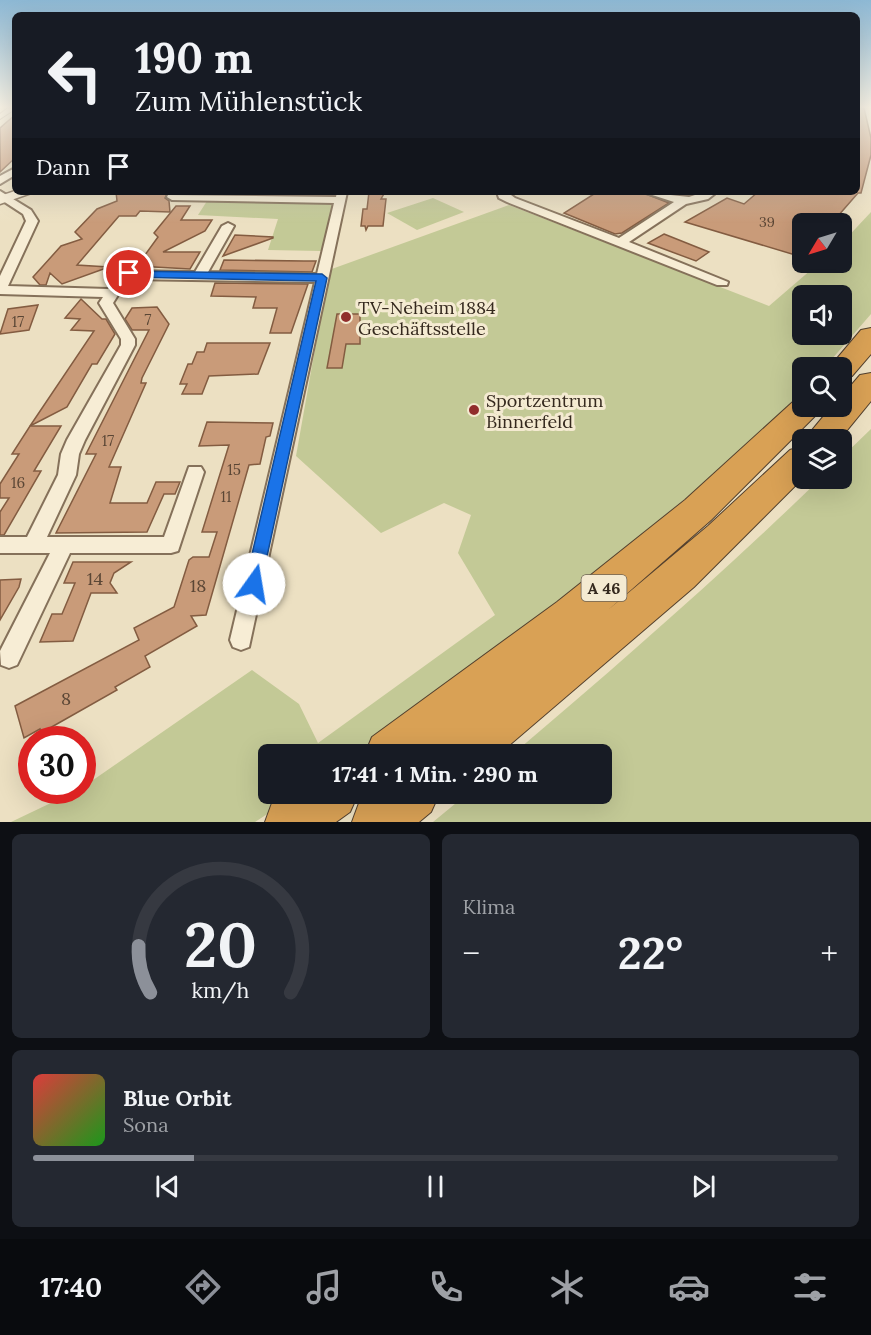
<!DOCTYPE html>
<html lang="de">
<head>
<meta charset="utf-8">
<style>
	body { margin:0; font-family:Lora,serif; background:#242831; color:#f1f3f6; height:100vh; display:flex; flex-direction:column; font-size:22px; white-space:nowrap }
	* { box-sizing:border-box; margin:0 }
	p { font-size:20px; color:#9ea1a6 }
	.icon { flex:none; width:33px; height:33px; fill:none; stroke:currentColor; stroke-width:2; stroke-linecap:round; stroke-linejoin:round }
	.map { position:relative; height:822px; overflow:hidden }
	.panel { display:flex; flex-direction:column; gap:12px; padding:12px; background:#0d0f14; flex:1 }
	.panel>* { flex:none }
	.guide { position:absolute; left:12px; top:12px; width:848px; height:183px; border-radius:9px; box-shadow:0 6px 24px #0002; background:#171b24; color:#f1f3f6; overflow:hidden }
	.needle { width:39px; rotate:232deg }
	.fabs { position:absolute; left:792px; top:213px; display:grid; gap:12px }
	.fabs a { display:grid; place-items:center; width:60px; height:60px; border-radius:9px; background:#171b24; box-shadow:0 6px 24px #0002; font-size:30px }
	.speed { position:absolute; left:18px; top:726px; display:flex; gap:12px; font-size:30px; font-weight:700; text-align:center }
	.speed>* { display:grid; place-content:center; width:78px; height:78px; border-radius:50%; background:#171b24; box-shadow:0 6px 24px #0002; line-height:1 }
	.speed .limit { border:9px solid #d22; background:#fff; color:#111 }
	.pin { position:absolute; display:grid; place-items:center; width:51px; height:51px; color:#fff; margin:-26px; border:3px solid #fff; border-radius:50%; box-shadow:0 2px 6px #0007 }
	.me { position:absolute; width:66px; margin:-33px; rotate:13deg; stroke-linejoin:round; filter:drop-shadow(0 0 4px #0008) }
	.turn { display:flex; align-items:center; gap:21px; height:126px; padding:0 24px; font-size:27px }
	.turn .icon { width:78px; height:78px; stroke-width:2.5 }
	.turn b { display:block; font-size:42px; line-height:51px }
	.then { display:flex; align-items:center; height:57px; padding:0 24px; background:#0003; gap:12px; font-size:22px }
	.big { font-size:45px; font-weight:700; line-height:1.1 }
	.panel .widget { flex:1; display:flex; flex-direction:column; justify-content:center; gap:9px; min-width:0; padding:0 21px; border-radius:9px; background:#242831 }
	.panel .dial { align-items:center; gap:0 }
	.dial svg { height:156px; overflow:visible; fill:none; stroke:#363941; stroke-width:7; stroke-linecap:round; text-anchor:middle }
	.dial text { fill:#f1f3f6; stroke:none }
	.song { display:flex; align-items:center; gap:18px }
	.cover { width:72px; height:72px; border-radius:9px; background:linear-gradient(135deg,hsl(0 70% 55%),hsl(120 70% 35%)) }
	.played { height:6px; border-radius:3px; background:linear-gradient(90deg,#8c9099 20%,#363941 20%) }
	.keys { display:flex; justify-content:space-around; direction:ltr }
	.heat { display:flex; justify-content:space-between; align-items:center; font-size:33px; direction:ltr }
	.panel .tiles { flex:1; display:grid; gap:12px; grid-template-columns:1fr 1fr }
	.widget:last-child { grid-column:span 2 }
	.trip { position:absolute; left:258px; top:744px; width:354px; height:60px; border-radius:9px; background:#171b24; box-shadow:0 6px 24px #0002; font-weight:700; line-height:60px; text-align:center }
	.tabs { display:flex; height:96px; justify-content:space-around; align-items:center; background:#090b0e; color:#9ea1a6 }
	.tabs .icon { width:42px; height:42px }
	.tabs .on { color:#8c9099 }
	.tabs b { font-size:27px; color:#f1f3f6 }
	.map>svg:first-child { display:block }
	.green { fill:#c3c996; fill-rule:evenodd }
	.building { fill:#c99b79; stroke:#835c41; stroke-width:1.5 }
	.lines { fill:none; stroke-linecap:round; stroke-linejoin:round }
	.pedestrian-casing { stroke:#85715a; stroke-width:2 }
	.minor-casing { stroke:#85715a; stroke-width:4 }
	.tertiary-casing { stroke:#85715a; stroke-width:3 }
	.motorway-casing { stroke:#53402e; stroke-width:2 }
	.pedestrian { fill:#f7edd5; fill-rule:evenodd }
	.minor { fill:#f7edd5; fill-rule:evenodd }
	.tertiary { fill:#f7edd5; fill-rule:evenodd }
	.motorway { fill:#d9a155; fill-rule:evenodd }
	.route { fill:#1a73e8; stroke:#114b97; stroke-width:1.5 }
	.poi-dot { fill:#912d2c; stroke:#f4ead1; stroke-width:2 }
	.labels { text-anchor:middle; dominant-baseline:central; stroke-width:6; stroke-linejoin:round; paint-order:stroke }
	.far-number-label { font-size:14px; fill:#5a4635 }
	.number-label { font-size:15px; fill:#5a4635 }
	.shield { fill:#f4ead1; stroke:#6e6354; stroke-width:1.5 }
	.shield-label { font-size:16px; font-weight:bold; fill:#35291e }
	.poi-label { font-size:18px; fill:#35291e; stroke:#f4ead1; text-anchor:start }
	.near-number-label { font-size:18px; fill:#5a4635 }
</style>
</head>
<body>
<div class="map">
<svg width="871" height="822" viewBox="0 0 871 822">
	<rect width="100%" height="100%" fill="#ece0c2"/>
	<g class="green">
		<path d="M433,198L464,212L417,230L387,213Z"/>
		<path d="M207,201L335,202L321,251L268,250L278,219L198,215Z"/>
		<path d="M509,205L769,306L819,263L842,262V243L871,212V314L825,367L802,368V391L745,450L551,608L391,733L358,754H268V794H298L255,822H11L76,791L82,790L83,787L252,670L299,704L318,743L495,615L458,553L471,515L444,503L381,533L296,456L329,270ZM802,296H842V334H802Z"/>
		<path d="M871,429V822H433L467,794H602V754H513C618,665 721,575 820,479L842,478V457Z"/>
	</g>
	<g class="building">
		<path d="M856,108H864L871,138V155L861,193H858L831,224H802V257L685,222L727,198L744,204L758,192H856Z"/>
		<path d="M15,115V158L0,172V128Z"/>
		<path d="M116,192H168L165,198L169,201L170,212L140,211L136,216H119L77,265L109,267L62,284L50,273L46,285H40L33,277L61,246L82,239L75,232L97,209L117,201Z"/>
		<path d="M369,192H385L381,199H386L383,226H368L366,230L365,226H361L363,209H367Z"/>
		<path d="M597,192H641L669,203L622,233L615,234L564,213Z"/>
		<path d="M176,206H190L181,220H212L205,231L163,252H200L190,269L137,266L158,237L154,233Z"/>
		<path d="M664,234L709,252L696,261L648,243Z"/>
		<path d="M235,235L273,237V238L223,256Z"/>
		<path d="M224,260L304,261H316L312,272L220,270Z"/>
		<path d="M215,283L308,284L291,333H270L277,308H253L256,297L211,296Z"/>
		<path d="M81,299L102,319H106L115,334L97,364H92L67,407L30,426L94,331L71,330L80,319L65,318Z"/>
		<path d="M38,305L29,330L0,334L8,309Z"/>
		<path d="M157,307L169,324L142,378L141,383H146L109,467H121L110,503H147L156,482H180L175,494H164L147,532L56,533L96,454H86L149,330H132L125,319L132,308Z"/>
		<path d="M337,314H360V344H346L342,368H327Z"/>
		<path d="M207,343H270L258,374L209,376L202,394H182L187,384H180L188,364H192L197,352H204Z"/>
		<path d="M207,422L273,423L270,436L266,437L260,464L249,465L206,615L191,616L197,626L145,656L150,667L115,687L117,690L41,733L40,729L24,738L15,706L139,640L134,628L174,607L189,560L193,557H209L217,532H202L229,445L199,446Z"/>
		<path d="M30,426H61L34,471H41L4,535H0V512L9,498H0V484L19,454H12Z"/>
		<path d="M73,562H131L114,573L110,583L117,593H91L73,641L40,642L52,614H62L75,583H64Z"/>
		<path d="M21,579L19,587L0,620V580Z"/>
	</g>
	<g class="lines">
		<g class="pedestrian-casing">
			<path id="pedestrian" d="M8,108L15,109L0,119V114Z"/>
		</g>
		<g class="minor-casing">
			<g id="minor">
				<path d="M15,168V175L0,184V176Z"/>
				<path d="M0,191L31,210L38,221L8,286L108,289L119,272L124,271L195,272L222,226L228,223L234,226L208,272L317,274L334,203L172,200L167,197L168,195L336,197L337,192H347L249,647L241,650L233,647L230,640L315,282L128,279L113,303L135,339V345L85,440L79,454L76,475L47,537H164L189,467H201L204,472L178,551L171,553H70L17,665L9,668L1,665L0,651L50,553H0V537H27L58,475L61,454L67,440L121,345V339L99,303L103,297L0,294V276L26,221L23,214L0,199Z"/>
				<path d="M497,192H507L515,198L619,238L674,202L643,192L689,197L704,192H717L708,199L686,204L629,242L728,282L727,285H717L507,202L499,198Z"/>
			</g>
		</g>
		<g class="tertiary-casing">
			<path id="tertiary" d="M15,191L34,192L0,204V196Z"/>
		</g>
		<g class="motorway-casing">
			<g id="motorway">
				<path d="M871,328V354L852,376L842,379V368H829L861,330Z"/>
				<path d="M871,373V401L839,440H804L832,406H842V396L860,375Z"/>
				<path d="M802,397V406H822L818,413L711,520L608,610L708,526L790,450L802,446L803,478L694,587L499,754H437L440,745L428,754H365L372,737L557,602L685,500L796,399Z"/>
				<path d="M287,794H358L350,812L336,822H265L272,803Z"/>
				<path d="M372,794H439L431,812L419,822H352L359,803Z"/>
			</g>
		</g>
		<use href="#pedestrian" class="pedestrian"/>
		<use href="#minor" class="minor"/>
		<use href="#tertiary" class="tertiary"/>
		<use href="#motorway" class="motorway"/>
	</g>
	<linearGradient id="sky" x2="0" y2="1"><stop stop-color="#8db8d4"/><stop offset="0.48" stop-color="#f6f1e4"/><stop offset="1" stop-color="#f6f1e4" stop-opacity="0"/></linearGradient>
	<rect width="871" height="223" fill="url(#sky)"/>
	<path class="route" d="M126,271L322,274L327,278L260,589L254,592L248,589L245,584L316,281L129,277L126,276Z"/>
	<g class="poi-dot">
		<circle cx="346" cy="317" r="6"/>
		<circle cx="474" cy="410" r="6"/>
	</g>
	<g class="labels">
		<g class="far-number-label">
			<text x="767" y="222">39</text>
		</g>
		<g class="number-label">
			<text x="148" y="319">7</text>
			<text x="18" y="321">17</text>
			<text x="108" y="440">17</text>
			<text x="234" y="469">15</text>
			<text x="18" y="482">16</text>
			<text x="226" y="496">11</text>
		</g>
		<rect class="shield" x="581.5" y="575" width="45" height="26" rx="4.5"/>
		<g class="shield-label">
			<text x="604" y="588">A 46</text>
		</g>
		<g class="poi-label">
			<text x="358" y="307">TV-Neheim 1884<tspan x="358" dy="21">Geschäftsstelle</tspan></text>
			<text x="486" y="400">Sportzentrum<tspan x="486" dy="21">Binnerfeld</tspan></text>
		</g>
		<g class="near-number-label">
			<text x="95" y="578">14</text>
			<text x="198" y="585">18</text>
			<text x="66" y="698">8</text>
		</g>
	</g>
</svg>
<div class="fabs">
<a><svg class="needle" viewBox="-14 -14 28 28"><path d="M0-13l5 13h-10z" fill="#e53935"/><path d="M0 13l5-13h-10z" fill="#9ea1a6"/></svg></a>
<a><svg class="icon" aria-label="sound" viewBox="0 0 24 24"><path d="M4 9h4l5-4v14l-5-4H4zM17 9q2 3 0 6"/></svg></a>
<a><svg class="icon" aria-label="search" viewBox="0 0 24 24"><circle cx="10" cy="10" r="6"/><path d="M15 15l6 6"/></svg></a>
<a><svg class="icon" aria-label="layers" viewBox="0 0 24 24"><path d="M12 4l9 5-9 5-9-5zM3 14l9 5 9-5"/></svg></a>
</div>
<div class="speed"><div class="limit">30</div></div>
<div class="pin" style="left:129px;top:273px;background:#d93025"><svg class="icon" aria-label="arrive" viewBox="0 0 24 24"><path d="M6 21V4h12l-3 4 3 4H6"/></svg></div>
<svg class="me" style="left:254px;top:584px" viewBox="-20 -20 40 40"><circle r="19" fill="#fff"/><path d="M0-13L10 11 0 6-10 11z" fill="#1a73e8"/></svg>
<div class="trip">17:41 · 1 Min. · 290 m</div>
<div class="guide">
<div class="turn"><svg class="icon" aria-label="left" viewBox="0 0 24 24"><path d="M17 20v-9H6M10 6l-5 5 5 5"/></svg><div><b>190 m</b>Zum Mühlenstück</div></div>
<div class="then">Dann<svg class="icon" aria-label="arrive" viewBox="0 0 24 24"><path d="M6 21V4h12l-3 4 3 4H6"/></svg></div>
</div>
</div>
<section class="panel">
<div class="tiles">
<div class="widget dial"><svg viewBox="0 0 100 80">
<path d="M14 69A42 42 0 1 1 86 69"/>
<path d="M14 69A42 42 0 0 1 8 45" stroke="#8c9099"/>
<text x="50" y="56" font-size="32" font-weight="700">20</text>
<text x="50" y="72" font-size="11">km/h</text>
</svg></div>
<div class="widget"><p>Klima</p>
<div class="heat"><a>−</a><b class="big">22°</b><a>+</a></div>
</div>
<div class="widget">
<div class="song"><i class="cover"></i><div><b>Blue Orbit</b><p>Sona</p></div></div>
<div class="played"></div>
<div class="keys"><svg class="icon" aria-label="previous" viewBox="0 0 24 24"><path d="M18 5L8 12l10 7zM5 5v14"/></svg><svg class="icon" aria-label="pause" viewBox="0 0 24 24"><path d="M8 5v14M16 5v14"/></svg><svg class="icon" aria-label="next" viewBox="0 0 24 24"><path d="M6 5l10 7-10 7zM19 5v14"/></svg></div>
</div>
</div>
</section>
<nav class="tabs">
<b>17:40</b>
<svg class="icon on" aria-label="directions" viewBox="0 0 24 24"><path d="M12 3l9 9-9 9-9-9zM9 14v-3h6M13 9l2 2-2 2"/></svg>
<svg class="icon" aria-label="music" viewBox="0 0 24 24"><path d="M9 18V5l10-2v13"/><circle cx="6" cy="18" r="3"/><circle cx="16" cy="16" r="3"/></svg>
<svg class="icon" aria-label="phone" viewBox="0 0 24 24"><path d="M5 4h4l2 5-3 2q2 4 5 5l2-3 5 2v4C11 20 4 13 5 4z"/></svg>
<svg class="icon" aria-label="climate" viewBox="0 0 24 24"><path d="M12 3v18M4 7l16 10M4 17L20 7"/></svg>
<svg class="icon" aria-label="car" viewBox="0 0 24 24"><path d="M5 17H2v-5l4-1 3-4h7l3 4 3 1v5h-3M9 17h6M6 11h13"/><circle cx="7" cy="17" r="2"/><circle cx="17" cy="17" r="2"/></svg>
<svg class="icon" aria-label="filters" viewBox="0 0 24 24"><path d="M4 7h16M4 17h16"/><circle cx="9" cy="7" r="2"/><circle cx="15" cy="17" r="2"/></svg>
</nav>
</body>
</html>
